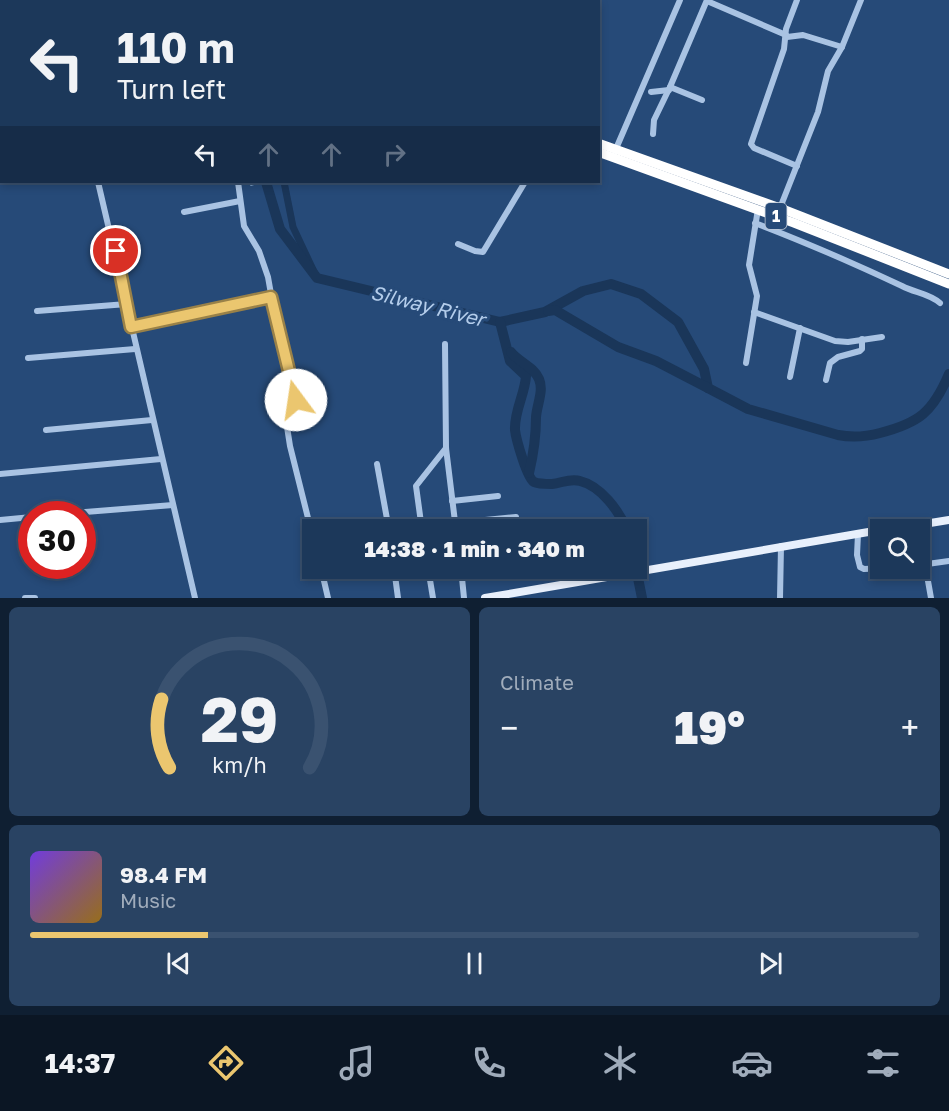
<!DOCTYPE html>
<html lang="en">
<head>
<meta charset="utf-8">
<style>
	body { margin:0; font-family:"Golos Text",sans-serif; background:#294363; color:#f1f3f6; height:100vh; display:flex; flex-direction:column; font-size:22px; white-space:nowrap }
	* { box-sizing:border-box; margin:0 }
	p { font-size:20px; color:#a0acbb }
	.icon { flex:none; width:33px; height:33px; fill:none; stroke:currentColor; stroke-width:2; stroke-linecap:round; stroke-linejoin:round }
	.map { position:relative; height:598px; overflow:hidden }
	.panel { display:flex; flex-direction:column; gap:9px; padding:9px; background:#0f1f32; flex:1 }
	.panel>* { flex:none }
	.guide { position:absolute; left:0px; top:0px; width:600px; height:183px; box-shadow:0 3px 9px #0003,0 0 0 2px #3a5270; background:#1c385a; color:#f1f3f6; overflow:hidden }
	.tools { position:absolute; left:870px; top:519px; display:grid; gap:12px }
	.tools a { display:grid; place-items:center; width:60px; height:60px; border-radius:0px; background:#1c385a; box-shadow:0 3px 9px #0003,0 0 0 2px #3a5270; font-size:30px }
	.speed { position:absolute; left:18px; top:501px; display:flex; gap:12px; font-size:30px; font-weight:700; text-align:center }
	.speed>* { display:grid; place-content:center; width:78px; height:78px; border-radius:50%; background:#1c385a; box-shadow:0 3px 9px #0003,0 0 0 2px #3a5270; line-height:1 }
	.speed .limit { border:9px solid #d22; background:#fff; color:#111 }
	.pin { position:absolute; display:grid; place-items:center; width:51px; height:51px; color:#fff; margin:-26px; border:3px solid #fff; border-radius:50%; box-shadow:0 2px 6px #0007 }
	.me { position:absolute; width:66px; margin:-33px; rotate:346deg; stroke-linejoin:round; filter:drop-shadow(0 0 4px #0008) }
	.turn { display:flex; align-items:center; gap:21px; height:126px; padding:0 18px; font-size:27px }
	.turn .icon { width:78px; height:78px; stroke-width:2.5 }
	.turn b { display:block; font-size:42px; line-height:51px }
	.lanes { display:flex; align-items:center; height:57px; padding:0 18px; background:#0003; justify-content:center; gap:30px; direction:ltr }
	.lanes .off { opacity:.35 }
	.big { font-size:45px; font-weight:800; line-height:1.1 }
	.panel .tile { flex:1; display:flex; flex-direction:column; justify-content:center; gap:9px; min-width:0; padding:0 21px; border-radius:9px; background:#294363 }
	.panel .dial { align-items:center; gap:0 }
	.dial svg { height:156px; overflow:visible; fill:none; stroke:#3a5270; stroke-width:7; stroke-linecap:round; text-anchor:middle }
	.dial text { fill:#f1f3f6; stroke:none }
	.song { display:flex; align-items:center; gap:18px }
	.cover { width:72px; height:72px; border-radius:9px; background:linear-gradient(135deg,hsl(260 70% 55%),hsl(40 70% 35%)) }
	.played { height:6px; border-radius:3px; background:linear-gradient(90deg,#ebc66f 20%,#3a5270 20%) }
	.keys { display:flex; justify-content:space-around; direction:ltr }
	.heat { display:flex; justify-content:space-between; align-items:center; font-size:33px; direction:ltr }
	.panel .tiles { flex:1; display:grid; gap:9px; grid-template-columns:1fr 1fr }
	.tile:last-child { grid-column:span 2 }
	.trip { position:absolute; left:302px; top:519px; width:345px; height:60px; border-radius:0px; background:#1c385a; box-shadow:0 3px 9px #0003,0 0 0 2px #3a5270; font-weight:800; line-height:60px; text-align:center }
	.tab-bar { display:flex; height:96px; justify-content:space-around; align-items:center; background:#0b1624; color:#a0acbb }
	.tab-bar .icon { width:42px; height:42px }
	.tab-bar .on { color:#ebc66f }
	.tab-bar b { font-size:27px; color:#f1f3f6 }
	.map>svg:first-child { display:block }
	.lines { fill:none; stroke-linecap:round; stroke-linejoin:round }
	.stream { stroke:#9dbee3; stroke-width:1.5 }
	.canal { stroke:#1a3659; stroke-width:7 }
	.river { stroke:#1a3659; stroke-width:10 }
	.minor { stroke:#a9c3e3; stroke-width:6 }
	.major { stroke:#e8f0fc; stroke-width:8 }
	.highway { stroke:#fff; stroke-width:9 }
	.route-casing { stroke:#998148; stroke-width:15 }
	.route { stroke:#ebc66f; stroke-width:10 }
	.labels { text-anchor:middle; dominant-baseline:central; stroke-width:6; stroke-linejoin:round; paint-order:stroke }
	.shield { fill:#264a78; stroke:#bec9d6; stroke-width:1.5 }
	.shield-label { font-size:16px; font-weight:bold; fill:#fff }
	.water-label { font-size:20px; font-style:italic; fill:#b4cdeb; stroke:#264a78 }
</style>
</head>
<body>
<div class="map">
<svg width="949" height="598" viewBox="0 0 949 598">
	<rect width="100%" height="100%" fill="#264a78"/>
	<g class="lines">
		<g class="stream">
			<path d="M0,159H2"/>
			<path d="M251,185L264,182"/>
		</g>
		<path class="canal" d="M284,182L293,227L317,278"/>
		<g class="river">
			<path d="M0,108L2,109"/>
			<path d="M266,182L280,229L317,278L500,322L545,312L583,291L611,284L641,294L678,322L704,369L708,388L748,409L838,435C853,438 865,437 880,433C919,423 933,412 949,374"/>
			<path d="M548,311L555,310L618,347L656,361L708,388"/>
			<path d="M500,322L510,361L526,376C525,394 514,411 515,430C516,439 527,478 534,482C538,484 547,484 552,484C562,483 570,478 580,481C601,486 619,511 627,530"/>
			<path d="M511,352C519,362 534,367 539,379C544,391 537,404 536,417C536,438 534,452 529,473"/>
			<path d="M636,568L642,598"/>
		</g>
		<g class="minor">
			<path d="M797,0L786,29L784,49L751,144L754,148L797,166"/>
			<path d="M707,1L786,35"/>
			<path d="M350,2V0"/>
			<path d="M787,37L803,35L842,47"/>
			<path d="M651,92L669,90"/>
			<path d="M702,100L670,87L707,0"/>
			<path d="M653,134L654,120L670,87"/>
			<path d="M615,151L680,0"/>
			<path d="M0,154L2,153"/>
			<path d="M98,182L195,598"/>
			<path d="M238,182L244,226L259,251L268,277L277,328L296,397L285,414L290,446L312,534"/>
			<path d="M780,208L818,112L828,71L842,47L861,0"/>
			<path d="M184,212L240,201"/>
			<path d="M755,223C805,242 853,263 902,286C915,293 928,293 940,303"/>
			<path d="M458,244L475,251L483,252L525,182"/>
			<path d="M37,311L127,304"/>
			<path d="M754,312L835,341L848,342L882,337"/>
			<path d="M131,327L271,297"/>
			<path d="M445,344L446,448L456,530"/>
			<path d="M28,358L135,349"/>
			<path d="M746,363L757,296L749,265L758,209"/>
			<path d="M790,377L800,328"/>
			<path d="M826,380L830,363L838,357L860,351L862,349V339"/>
			<path d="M46,430L152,420"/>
			<path d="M377,464L389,530"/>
			<path d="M0,474L161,459"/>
			<path d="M452,501L498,496"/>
			<path d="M60,514L173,505"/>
			<path d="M0,520L32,517"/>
			<path d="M455,523L516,517"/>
			<path d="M422,530L416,486L446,448"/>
			<path d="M858,534L857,555L860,567L864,569L886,568"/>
			<path d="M925,564L931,598"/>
			<path d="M920,565L949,561"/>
			<path d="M321,568L328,598"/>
			<path d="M394,568L398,598"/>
			<path d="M428,568L433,598"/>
			<path d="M461,568L464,598"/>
			<path d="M25,598H35"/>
			<path d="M780,598L781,546"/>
		</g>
		<g class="major">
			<path d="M887,530L949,520"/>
			<path d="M485,598L880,530"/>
		</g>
		<g class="highway">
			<path d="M226,0L230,2"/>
			<path d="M248,0L251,2"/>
			<path d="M598,143L780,208L949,274"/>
			<path d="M598,152L794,223L949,284"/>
		</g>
	</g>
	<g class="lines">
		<g class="route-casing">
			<path id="route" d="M116,251L131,327L271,297L296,400"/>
		</g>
		<use href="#route" class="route"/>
	</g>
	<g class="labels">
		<rect class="shield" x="765.5" y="203" width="21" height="26" rx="4.5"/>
		<g class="shield-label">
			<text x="776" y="216">1</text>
		</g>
		<g class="water-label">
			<text transform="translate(428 305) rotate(14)">Silway River</text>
		</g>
	</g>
</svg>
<div class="tools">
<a><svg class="icon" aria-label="search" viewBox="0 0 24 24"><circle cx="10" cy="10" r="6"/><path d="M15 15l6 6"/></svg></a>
</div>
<div class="speed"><div class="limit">30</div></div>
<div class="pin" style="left:116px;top:251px;background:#d93025"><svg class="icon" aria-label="arrive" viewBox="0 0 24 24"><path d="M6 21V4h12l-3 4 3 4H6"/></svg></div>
<svg class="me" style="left:296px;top:400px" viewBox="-20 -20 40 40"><circle r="19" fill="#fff"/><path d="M0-13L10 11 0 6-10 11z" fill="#ebc66f"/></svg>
<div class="trip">14:38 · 1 min · 340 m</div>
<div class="guide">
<div class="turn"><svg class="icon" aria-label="left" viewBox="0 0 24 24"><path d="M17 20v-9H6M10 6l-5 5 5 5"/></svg><div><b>110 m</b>Turn left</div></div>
<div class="lanes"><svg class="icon" aria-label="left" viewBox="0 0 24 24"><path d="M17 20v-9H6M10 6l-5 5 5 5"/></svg><svg class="icon off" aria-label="ahead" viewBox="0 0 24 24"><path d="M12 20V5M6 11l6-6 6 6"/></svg><svg class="icon off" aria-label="ahead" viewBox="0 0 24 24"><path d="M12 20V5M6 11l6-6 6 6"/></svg><svg class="icon off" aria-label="right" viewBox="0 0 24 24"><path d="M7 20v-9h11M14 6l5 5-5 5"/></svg></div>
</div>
</div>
<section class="panel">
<div class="tiles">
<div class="tile dial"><svg viewBox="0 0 100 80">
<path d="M14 69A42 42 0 1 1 86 69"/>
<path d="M14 69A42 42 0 0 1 10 34" stroke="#ebc66f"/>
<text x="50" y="56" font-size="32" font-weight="700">29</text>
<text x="50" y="72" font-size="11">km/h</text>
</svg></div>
<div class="tile"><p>Climate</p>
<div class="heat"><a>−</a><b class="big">19°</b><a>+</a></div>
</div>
<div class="tile">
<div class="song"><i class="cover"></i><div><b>98.4 FM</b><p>Music</p></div></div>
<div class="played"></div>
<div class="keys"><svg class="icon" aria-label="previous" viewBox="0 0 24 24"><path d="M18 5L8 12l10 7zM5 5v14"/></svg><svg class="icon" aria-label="pause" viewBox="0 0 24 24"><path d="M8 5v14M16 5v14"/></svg><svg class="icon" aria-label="next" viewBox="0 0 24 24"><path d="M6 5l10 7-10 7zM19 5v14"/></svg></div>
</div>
</div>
</section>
<nav class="tab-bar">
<b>14:37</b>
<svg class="icon on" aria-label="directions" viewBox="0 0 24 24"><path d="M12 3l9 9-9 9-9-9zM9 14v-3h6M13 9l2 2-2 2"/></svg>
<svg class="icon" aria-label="music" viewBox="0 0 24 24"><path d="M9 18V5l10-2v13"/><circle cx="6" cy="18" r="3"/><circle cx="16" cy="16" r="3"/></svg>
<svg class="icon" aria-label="phone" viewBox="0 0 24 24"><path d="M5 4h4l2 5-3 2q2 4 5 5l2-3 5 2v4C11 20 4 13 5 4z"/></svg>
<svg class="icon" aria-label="climate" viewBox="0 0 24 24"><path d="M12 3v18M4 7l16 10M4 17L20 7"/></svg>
<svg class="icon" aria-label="car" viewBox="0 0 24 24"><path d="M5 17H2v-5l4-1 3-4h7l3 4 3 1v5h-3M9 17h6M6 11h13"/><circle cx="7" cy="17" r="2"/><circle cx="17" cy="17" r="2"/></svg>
<svg class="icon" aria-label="filters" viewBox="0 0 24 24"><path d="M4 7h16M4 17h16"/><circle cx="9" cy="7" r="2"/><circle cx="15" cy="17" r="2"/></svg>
</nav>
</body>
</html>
